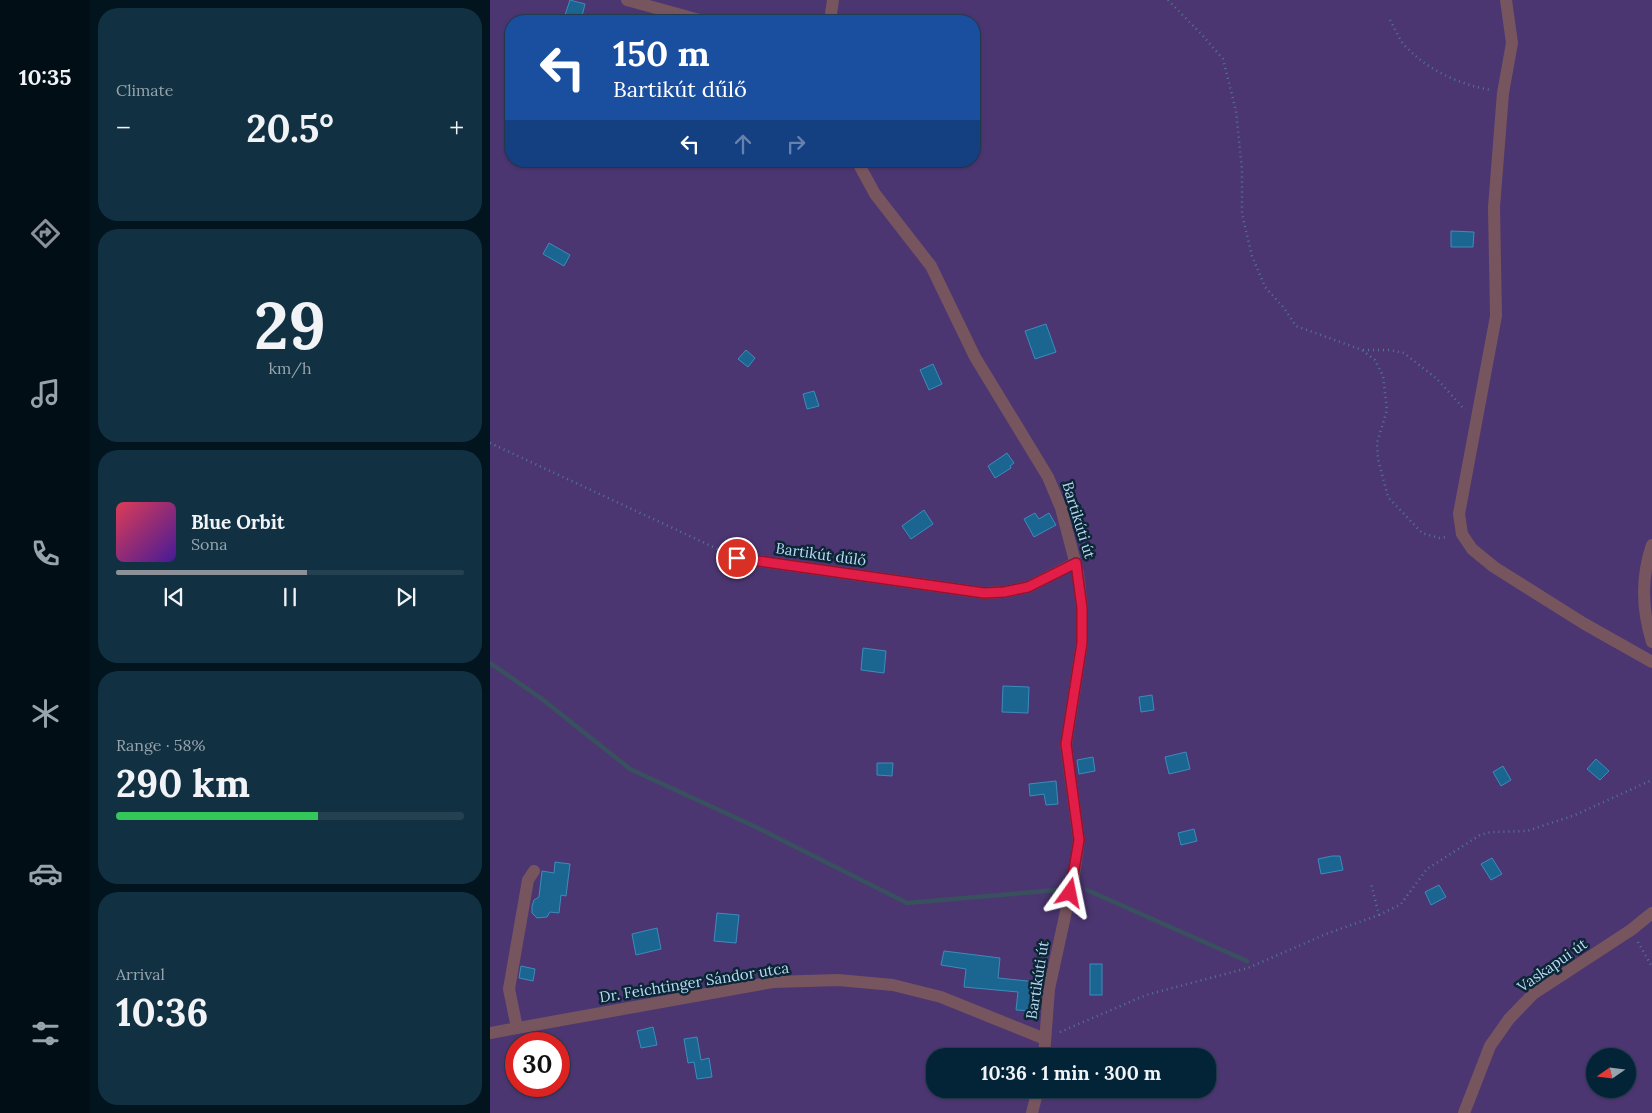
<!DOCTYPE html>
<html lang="en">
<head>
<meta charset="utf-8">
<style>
	body { margin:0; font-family:Lora,serif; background:#113042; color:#f1f3f6; height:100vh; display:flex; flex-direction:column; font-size:19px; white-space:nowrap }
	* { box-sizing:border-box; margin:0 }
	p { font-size:16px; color:#97a4ad }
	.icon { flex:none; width:28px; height:28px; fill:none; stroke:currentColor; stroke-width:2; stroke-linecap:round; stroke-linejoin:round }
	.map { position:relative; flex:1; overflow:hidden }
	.drawer { display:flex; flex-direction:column; gap:8px; padding:8px; background:#02141e; width:400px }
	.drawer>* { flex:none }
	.top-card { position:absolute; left:15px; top:15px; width:475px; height:152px; border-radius:20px; box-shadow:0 1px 4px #0004,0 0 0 1px #244152; background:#1a4fa0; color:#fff; overflow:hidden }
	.needle { width:32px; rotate:256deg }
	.fabs { position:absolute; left:1096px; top:1048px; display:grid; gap:10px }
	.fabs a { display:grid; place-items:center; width:50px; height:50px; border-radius:50%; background:#032437; box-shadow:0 1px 4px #0004,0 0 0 1px #244152; font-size:25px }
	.speed { position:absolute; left:15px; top:1032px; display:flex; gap:10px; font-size:25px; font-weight:700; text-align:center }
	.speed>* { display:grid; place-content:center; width:65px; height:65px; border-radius:50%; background:#032437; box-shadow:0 1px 4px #0004,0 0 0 1px #244152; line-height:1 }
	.speed .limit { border:8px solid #d22; background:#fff; color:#111 }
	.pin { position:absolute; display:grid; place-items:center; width:42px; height:42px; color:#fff; margin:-21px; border:2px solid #fff; border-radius:50%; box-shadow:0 1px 5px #0007 }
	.me { position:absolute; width:55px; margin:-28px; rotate:12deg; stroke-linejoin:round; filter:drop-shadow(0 0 4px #0008) }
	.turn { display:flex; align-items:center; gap:18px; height:105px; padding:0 25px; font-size:22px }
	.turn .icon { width:65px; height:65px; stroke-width:2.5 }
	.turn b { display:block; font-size:35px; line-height:42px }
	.lanes { display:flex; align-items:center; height:48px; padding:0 25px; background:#0003; justify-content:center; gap:25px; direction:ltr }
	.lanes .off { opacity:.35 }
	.big { font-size:38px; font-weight:800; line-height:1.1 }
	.drawer .tile { flex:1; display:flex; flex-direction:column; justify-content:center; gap:8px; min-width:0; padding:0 18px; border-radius:20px; background:#113042 }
	.drawer .dial { align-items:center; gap:0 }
	.dial b { font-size:65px; line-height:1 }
	.song { display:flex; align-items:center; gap:15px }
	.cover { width:60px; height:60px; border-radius:8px; background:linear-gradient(135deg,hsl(350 70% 55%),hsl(260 70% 35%)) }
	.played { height:5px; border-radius:2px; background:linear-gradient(90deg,#8c9099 55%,#244152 55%) }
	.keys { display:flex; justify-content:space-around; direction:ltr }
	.heat { display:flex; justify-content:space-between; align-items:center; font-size:28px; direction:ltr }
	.charge { height:8px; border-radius:4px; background:linear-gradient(90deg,#34c759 58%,#244152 0) }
	.trip { position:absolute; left:436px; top:1048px; width:290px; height:50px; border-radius:20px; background:#032437; box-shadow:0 1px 4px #0004,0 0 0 1px #244152; font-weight:800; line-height:50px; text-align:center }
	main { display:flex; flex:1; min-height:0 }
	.dock { display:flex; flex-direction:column; width:90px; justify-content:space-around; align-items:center; background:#010e16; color:#97a4ad }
	.dock .icon { width:35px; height:35px }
	.dock .selected { color:#8c9099 }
	.dock b { font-size:22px; color:#f1f3f6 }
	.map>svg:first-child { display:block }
	.green { fill:#4c3671; fill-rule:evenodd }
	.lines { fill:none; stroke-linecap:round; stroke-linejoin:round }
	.stream { stroke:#39505f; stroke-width:4.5 }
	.building { fill:#1b6691; stroke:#3d8bbb }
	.path { stroke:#4f7891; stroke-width:2.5; stroke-dasharray:1 4; stroke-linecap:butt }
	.minor { stroke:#77555f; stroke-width:12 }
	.route-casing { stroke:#92132f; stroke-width:12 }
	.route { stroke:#e11d48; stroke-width:9 }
	.labels { text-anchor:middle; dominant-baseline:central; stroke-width:5; stroke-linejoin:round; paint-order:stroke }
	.street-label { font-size:15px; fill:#b6dbf5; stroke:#0d2635 }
</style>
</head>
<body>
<main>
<nav class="dock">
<b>10:35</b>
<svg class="icon selected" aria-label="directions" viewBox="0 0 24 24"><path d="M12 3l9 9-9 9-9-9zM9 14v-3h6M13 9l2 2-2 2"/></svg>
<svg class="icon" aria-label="music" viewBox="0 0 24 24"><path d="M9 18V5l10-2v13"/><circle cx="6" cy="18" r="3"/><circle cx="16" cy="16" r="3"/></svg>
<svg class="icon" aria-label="phone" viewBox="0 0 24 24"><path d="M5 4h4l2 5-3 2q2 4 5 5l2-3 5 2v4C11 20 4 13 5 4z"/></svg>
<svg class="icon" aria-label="climate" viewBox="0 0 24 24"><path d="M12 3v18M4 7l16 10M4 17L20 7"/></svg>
<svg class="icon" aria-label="car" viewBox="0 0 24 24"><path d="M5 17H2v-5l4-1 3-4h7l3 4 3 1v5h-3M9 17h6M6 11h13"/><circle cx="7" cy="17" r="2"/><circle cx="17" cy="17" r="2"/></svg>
<svg class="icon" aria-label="filters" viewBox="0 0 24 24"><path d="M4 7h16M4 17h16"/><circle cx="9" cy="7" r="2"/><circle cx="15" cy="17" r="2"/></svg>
</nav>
<section class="drawer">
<div class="tile"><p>Climate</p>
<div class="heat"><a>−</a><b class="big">20.5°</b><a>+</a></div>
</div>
<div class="tile dial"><b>29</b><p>km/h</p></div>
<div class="tile">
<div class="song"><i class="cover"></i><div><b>Blue Orbit</b><p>Sona</p></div></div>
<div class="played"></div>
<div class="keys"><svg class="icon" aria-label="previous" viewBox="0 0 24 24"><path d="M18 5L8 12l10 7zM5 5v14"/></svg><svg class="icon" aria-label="pause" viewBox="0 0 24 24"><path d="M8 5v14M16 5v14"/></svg><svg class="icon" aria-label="next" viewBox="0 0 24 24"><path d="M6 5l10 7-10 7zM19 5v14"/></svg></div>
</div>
<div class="tile"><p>Range · 58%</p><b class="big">290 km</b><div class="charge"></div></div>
<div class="tile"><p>Arrival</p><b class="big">10:36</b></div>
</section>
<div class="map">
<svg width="1162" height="1113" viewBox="0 0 1162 1113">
	<rect width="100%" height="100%" fill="#043049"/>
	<path class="green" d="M0,0H1162V1113H0ZM21,21H484V161H21ZM26,1044H69V1086H26ZM445,1056H718V1089H445ZM1105,1056H1138V1089H1105Z"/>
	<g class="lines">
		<g class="stream">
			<path d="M0,663L52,699L140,769L268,828L417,903L568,890"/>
			<path d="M597,890L757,961"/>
		</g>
	</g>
	<g class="building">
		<path d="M80,0L95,4L91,20L75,15Z"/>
		<path d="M961,231L984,232L983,247H961Z"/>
		<path d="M59,243L80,255L74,266L53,254Z"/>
		<path d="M556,324L566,352L545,359L535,331Z"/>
		<path d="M256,350L265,358L258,367L248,359Z"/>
		<path d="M443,364L452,384L439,390L430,370Z"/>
		<path d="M324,391L329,406L317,409L313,394Z"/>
		<path d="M517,453L524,463L520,466L521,468L505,478L498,466Z"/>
		<path d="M434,510L443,524L421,539L412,526Z"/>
		<path d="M545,513L549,519L559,513L566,525L544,537L534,519Z"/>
		<path d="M373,648L396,651L394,673L371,670Z"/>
		<path d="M513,686L539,687L538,713L512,712Z"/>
		<path d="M662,695L664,710L651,712L649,697Z"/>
		<path d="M696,752L700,769L679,774L675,757Z"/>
		<path d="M603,757L605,771L589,774L587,760Z"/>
		<path d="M1106,759L1119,771L1110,780L1097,769Z"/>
		<path d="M387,763H403L402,776L387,775Z"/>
		<path d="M1013,766L1021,780L1011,786L1003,772Z"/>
		<path d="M566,781L568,804L556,805L554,794L540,796L539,784Z"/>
		<path d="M704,829L707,841L691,845L688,833Z"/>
		<path d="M842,856H850L853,870L831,874L828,859Z"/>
		<path d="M1002,858L1012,874L1001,880L991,864Z"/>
		<path d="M65,862L80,864L76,896L71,895L69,913L60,912L57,917L47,918L42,913V906L44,900L49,897L52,871L64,873Z"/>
		<path d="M949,885L956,897L941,905L935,892Z"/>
		<path d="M227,913L249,915L246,943L224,941Z"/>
		<path d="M167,928L171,949L146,955L142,934Z"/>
		<path d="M454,951L510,958L508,978L547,982L544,1011L526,1010L528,992L474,987L476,969L451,965Z"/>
		<rect x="600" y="964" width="12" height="31"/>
		<path d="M31,966L45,969L43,981L29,978Z"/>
		<path d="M163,1027L167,1045L151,1048L147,1031Z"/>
		<path d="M207,1037L211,1060L219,1058L222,1077L207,1079L204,1062L198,1063L194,1039Z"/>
	</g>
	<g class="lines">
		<g class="path">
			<path d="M678,0L713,36L733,59L746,111L752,170V214L762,256L775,287L794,308L806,326L872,350L885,360L893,376L897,410L887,443L888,459L898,497L932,533L949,538L958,537"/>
			<path d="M900,20C905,29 910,42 918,49C941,72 970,84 1000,90"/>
			<path d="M873,350H900L914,353L947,379L975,410"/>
			<path d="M0,443L234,552"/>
			<path d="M889,915L911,904L937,869L990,835L1001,832L1037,831L1085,815L1162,780"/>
			<path d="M1148,942L1162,967"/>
			<path d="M570,1032L656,995L758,968L836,934L889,915L881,884"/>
		</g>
		<g class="minor">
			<path d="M137,0L213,21"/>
			<path d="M1016,0L1022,43L1013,93L1004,207L1006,316L969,514L972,534L982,549L1004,567L1093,623L1162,662"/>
			<path d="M340,21L343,0"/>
			<path d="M367,161L385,194L441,266L485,357L558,477L571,508L588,573L592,608V643L576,745L589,840L584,875L559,989L554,1056"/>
			<path d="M1162,545C1151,577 1152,610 1162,642"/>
			<path d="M247,558L494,593L514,592L538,587L585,563"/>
			<path d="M27,1028L19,989L38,880L44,871"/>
			<path d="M0,1033L283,982L348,980L403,985L451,997L555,1039"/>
			<path d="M542,1113L548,1089"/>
			<path d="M974,1113L1000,1046L1019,1019L1043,994L1141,930L1162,913"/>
		</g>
	</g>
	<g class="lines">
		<g class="route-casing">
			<path id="route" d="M247,558L494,593L514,592L538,587L586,563L592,608V643L576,744L589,840L580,893"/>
		</g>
		<use href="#route" class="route"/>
	</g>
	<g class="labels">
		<g class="street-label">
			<text transform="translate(589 520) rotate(73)">Bartikúti út</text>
			<text transform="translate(331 554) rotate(8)">Bartikút dűlő</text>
			<text transform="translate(1062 965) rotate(-35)">Vaskapui út</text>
			<text transform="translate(547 980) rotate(-81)">Bartikúti út</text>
			<text transform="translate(204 982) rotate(-9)">Dr. Feichtinger Sándor utca</text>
		</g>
	</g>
</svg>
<div class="fabs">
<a><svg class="needle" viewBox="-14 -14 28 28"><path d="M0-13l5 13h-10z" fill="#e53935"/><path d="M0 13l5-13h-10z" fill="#97a4ad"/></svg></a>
</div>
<div class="speed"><div class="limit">30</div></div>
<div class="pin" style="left:247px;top:558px;background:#d93025"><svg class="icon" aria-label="arrive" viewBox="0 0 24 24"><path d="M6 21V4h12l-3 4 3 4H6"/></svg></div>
<svg class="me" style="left:580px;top:893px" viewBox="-20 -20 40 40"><path d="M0-17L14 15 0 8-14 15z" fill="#e11d48" stroke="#fff" stroke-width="4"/></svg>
<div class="trip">10:36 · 1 min · 300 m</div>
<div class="top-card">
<div class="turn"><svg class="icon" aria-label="left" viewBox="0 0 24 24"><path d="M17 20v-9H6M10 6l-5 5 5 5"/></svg><div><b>150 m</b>Bartikút dűlő</div></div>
<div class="lanes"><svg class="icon" aria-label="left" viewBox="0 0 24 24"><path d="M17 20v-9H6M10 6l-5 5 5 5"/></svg><svg class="icon off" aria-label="ahead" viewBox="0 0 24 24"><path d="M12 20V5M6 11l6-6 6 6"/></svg><svg class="icon off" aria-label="right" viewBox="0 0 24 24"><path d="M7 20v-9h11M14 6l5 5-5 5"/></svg></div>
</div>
</div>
</main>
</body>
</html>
